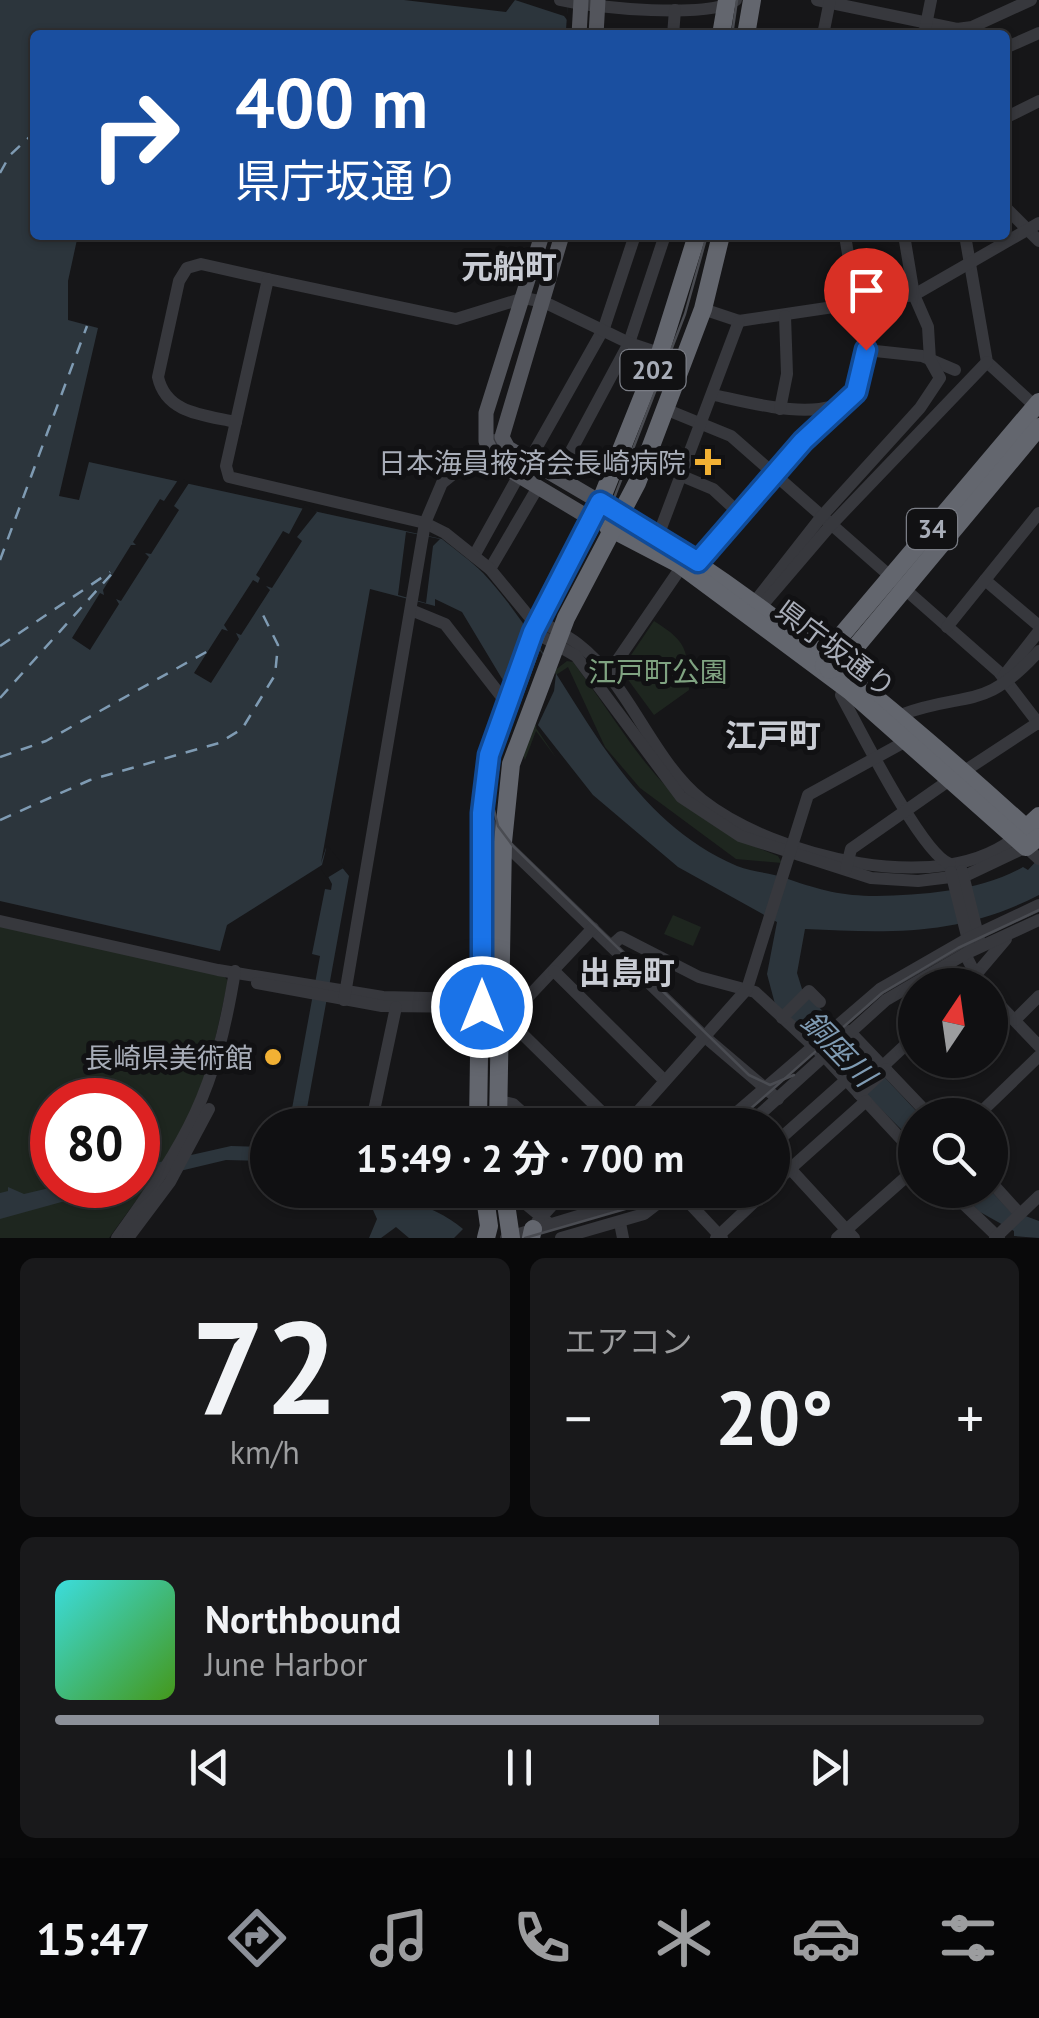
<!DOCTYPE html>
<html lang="ja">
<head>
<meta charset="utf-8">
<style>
	body { margin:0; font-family:"PT Sans","Noto Sans JP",sans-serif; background:#19191b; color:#f1f3f6; height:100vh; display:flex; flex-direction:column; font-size:38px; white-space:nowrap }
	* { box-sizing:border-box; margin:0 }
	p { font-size:32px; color:#9c9d9f }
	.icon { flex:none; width:55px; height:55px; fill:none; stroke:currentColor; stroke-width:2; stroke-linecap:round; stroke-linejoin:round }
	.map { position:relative; height:1238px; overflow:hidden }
	.drawer { display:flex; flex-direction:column; gap:20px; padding:20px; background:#09090a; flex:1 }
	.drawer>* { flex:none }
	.top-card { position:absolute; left:30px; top:30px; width:980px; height:210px; border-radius:10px; box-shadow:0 2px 8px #0004,0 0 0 2px #303032; background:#1a4fa0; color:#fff; overflow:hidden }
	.needle { width:65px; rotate:13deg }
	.fabs { position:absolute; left:898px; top:968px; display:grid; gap:20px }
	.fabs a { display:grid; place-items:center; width:110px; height:110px; border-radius:50%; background:#101012; box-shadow:0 2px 8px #0004,0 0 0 2px #303032; font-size:50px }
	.speed { position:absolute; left:30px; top:1078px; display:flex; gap:20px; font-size:50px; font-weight:700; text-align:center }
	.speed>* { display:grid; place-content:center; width:130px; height:130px; border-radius:50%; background:#101012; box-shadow:0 2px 8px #0004,0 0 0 2px #303032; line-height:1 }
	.speed .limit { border:15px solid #d22; background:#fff; color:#111 }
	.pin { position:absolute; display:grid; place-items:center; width:85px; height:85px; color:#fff; margin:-102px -42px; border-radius:50% 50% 50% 0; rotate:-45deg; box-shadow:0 0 10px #0007 }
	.pin .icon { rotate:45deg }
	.me { position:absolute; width:110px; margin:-55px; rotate:0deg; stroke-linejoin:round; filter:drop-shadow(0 0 8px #0008) }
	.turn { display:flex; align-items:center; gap:35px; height:210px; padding:0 40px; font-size:45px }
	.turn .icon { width:130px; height:130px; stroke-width:2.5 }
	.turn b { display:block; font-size:70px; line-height:85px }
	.big { font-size:75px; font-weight:700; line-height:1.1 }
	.drawer .widget { flex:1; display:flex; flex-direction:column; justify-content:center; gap:15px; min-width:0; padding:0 35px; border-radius:15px; background:#19191b }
	.drawer .dial { align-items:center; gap:0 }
	.dial b { font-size:130px; line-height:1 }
	.song { display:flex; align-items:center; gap:30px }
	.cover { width:120px; height:120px; border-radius:15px; background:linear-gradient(135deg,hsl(180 70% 55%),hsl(100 70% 35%)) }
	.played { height:10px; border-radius:5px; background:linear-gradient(90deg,#8c9099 65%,#303032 65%) }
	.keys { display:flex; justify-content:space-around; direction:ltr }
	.heat { display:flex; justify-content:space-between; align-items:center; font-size:55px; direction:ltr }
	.drawer .tiles { flex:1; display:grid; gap:20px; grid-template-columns:1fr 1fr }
	.widget:last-child { grid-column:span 2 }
	.trip { position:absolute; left:250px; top:1108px; width:540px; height:100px; border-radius:50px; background:#101012; box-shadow:0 2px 8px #0004,0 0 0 2px #303032; font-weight:700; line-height:100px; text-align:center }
	.menu { display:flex; height:160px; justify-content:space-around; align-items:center; background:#060607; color:#9c9d9f }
	.menu .icon { width:70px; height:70px }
	.menu .selected { color:#8c9099 }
	.menu b { font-size:45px; color:#f1f3f6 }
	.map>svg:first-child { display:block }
	.green { fill:#1e261f; fill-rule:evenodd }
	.water { fill:#2c353c }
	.pier { fill:#161618 }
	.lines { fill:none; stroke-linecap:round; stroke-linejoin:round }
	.ferry { stroke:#7f9bb3; stroke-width:2.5; stroke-dasharray:12 10; stroke-linecap:butt }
	.minor { stroke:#37383d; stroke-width:12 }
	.major { stroke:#53555c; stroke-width:15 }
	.highway { stroke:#63666e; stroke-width:18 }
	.tram { stroke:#4a4c52; stroke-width:2.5 }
	.route-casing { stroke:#114b97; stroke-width:25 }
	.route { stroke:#1a73e8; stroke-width:18 }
	.poi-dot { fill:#f2b134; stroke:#111113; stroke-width:4 }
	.labels { text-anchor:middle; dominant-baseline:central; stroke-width:10; stroke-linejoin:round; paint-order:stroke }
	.shield { fill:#111113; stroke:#7b7e86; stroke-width:2.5 }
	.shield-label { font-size:25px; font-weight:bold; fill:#a8adb8 }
	.poi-label { font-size:28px; fill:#a8adb8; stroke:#111113; text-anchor:end }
	.street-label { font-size:28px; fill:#a8adb8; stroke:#111113 }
	.park-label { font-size:28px; fill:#7fa381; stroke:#111113 }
	.water-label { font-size:30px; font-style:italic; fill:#7f9bb3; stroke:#111113 }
	.quarter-label { font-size:32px; font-weight:bold; fill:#c9ccd4; stroke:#111113 }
</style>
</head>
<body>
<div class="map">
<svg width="1039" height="1238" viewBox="0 0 1039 1238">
	<rect width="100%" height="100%" fill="#161618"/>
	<g class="green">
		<path d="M654,621C689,643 687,650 689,690L654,715L621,670Z"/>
		<path d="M567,661L573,662C643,755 660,811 778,856L782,863L736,859L640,788L605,747L568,667L556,675L536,728L557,759L536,731L525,760L523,754L554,671Z"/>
		<path d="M673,915L701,927L693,946L664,934Z"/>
		<path d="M0,925L224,976L228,981L207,1076L174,1148L109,1238H0ZM52,1100H138V1185H52Z"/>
	</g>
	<g class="water">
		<path d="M0,0H404L506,12L515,0H568L566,30L560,35H35V235H78L68,281V320L98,328L59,496L79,500L89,462L442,539C456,550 471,561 483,573C571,668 609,811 737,866C753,872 772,873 788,879C820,890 842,896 876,896C923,895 982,891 1023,867L1028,870L1039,858V895C959,936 892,933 805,929L797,973L802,989L920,1115H915V1143L775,1004L767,974L777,922L678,867L593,795L504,682L462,612L435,599V606L370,589L321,863L326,848L349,876L304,1125H289L320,956L312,954L325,889L331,890L332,884L322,865L227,925L220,951L0,901Z"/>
		<path d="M231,1146L267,1147V1161L226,1160L138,1181V1167Z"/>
		<path d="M62,1185H123L0,1219V1193L8,1191V1187L24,1194Z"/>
		<path d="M339,1190C380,1190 431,1202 463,1229L454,1238H409L396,1227L381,1238H369L377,1219L373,1210Z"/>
		<path d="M959,1190H990L1009,1210L1039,1221V1238L1014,1236V1231L980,1212Z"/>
	</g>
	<g class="pier">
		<path d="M515,0H568L567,20L564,16Z"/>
		<path d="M180,477L189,483L174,506L179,510L151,554L145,553L149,557L121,601L116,599L119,604L90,650L72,638L100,593L104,595L103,590L131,545H136L133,542L160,499L164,501Z"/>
		<path d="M305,504L317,512L297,537L302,541L272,588L266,586L270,590L241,635L236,633L239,639L211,683L194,673L222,629L228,631L224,625L253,580L258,583L260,578L256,575L283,531L289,534Z"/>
		<path d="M406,532L440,539L433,546L426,603L398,595Z"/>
		<path d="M524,627L556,674L554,691L537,727L504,682Z"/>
		<path d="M327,845L345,867L327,878L321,869Z"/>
	</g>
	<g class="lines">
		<g class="ferry">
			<path d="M0,173L10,155L35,132"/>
			<path d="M0,560L87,326"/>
			<path d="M0,646L110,572"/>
			<path d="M0,698L116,569"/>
			<path d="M0,757L46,741L208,651"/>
			<path d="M0,820L90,780L219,743L242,729L275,675L278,645L259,607"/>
		</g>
		<g class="minor">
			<path d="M560,0C594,8 711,19 736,0"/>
			<path d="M817,0L957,29L972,27L1031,0"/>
			<path d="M673,35L675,10"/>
			<path d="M823,35L830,0"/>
			<path d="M924,35L931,0"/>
			<path d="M1005,48L1039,33"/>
			<path d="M1005,118L1039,101"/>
			<path d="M1005,207L1039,241"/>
			<path d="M965,235L987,362L1035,406"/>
			<path d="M703,309L739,321L914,295L1039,223"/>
			<path d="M866,350L922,356L955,370"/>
			<path d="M714,395C765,406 874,438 866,349C862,311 850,273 845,235"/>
			<path d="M665,409L731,436L999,672L1039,724"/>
			<path d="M780,409L787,374L785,316"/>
			<path d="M236,422C205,415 166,414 158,377L179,281L187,268L201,264L268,279"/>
			<path d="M529,461L604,328L635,235"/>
			<path d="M682,476L713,489L740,514"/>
			<path d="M557,477L629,343L665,235"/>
			<path d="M658,536L739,321"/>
			<path d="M474,556L519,475"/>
			<path d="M698,562L836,408"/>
			<path d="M490,569L538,487"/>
			<path d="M985,580L1039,626"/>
			<path d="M753,604L822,516L920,408L940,378L930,360L928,327L914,295L904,235"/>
			<path d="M759,609L830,526L987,362"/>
			<path d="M411,610L445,624L508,705"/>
			<path d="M539,620C551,628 566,635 578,644C630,684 651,759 702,800C773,856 945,901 1019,834"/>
			<path d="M536,625L490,569L445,533L425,523L229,477L226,466L268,279L456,319L524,298L544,302L629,343L683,361"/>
			<path d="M947,627L1039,513"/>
			<path d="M533,631L576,656L681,797L740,836L871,878L918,881L967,875L1026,847L1039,859"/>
			<path d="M606,677L682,566"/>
			<path d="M1003,677L1039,631"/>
			<path d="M844,687L841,695C858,726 922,855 950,864"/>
			<path d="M900,715C967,690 983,713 1039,651"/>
			<path d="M963,772L1039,722"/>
			<path d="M482,813L503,842L705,1037L778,1099"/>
			<path d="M846,869L851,849L951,779"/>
			<path d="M962,871L979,939"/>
			<path d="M951,872L969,944"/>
			<path d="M0,921L218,970L383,997L470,999L513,1013L593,928"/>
			<path d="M611,946L621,937L699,977L755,992L823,1055L915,1154"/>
			<path d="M965,954L981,985"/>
			<path d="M554,971L665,1081"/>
			<path d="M257,983L382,1006L482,1007"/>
			<path d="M967,985L1006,939"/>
			<path d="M990,995L1039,1046"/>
			<path d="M344,1000L425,523L442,483L495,440"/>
			<path d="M501,1013L615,1125"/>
			<path d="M782,1018L809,991L820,1002"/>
			<path d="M1015,1020L1039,996"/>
			<path d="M849,1031L929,1115"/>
			<path d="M883,1066L915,1036"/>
			<path d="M859,1094L886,1069"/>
			<path d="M499,1101L513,1104L536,1125"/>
			<path d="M978,1115L1039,1056"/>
			<path d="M371,1125L396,1007"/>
			<path d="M626,1125L747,989L808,795L908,740"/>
			<path d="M722,1125L880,989L967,939L1039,905"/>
			<path d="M748,1125L886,1000L965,954L1039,920"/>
			<path d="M772,1146L846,1080"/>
			<path d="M772,1149L854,1238"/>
			<path d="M990,1181L1020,1214"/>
			<path d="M772,1185L866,1101"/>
			<path d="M461,1190L485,1196"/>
			<path d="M509,1190L551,1225"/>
			<path d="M677,1190L722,1238"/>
			<path d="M949,1190L999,1238"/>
			<path d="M537,1222L566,1190"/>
			<path d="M620,1223L623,1238"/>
			<path d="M117,1238C189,1138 215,1093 235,971"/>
			<path d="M128,1238L170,1182L209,1109"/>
			<path d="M506,1238L634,1199L648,1190"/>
			<path d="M561,1238L644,1214L675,1190"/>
			<path d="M716,1238L767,1190"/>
			<path d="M837,1238L915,1169"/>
			<path d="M995,1238L1039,1196"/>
		</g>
		<g class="major">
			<path d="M579,35L581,0"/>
			<path d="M596,35L598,0"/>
			<path d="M542,235L486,413V441L496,462L593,520"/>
			<path d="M562,235L502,437L508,448L600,502"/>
		</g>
		<g class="highway">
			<path d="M721,35L727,0"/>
			<path d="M746,35L752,0"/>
			<path d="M613,510C763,600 897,711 1026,828L1039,816"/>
			<path d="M608,527L679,564L850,691L1026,847L1039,837"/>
			<path d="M824,666L834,644L1039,402"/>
			<path d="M829,670L839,667L1039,427"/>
			<path d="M478,1125L483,782L533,631L593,520L660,353L697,235"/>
			<path d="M498,1125L503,842L511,764L566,618L637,483L703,309L721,235"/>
			<path d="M484,1190L489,1226L486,1238"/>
			<path d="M504,1190L511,1238"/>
			<path d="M531,1238L533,1229"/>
		</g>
		<g class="tram">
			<path d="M732,35L737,0"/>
			<path d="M707,235L685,314L611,506L550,619L500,755L493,806L498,826L513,846L749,1075L770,1085L794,1075"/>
			<path d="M732,1125L882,993L958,948L1039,910"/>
			<path d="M525,1238L639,1205L659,1190"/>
		</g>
	</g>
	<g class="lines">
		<g class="route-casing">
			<path id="route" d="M482,1007V813L489,755L533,632L600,502L698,562L803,441L856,392L866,350"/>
		</g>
		<use href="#route" class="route"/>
	</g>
	<g class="poi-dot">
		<path d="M703 447h10v10h10v10h-10v10h-10v-10h-10v-10h10z"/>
		<circle cx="273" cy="1057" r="10"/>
	</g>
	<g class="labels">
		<g class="shield">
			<rect x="620.5" y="350" width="65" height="40" rx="8"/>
			<rect x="907" y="509" width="50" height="40" rx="8"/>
		</g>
		<g class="shield-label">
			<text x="653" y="370">202</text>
			<text x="932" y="529">34</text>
		</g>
		<g class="poi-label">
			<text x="686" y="462">日本海員掖済会長崎病院</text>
			<text x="253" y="1057">長崎県美術館</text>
		</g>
		<g class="street-label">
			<text transform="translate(836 648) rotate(37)">県庁坂通り</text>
		</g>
		<g class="park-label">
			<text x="658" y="671">江戸町公園</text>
		</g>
		<g class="water-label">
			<text transform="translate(839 1048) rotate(46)">銅座川</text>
		</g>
		<g class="quarter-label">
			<text x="509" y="266">元船町</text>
			<text x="773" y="735">江戸町</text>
			<text x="627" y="972">出島町</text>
		</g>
	</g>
</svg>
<div class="fabs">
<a><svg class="needle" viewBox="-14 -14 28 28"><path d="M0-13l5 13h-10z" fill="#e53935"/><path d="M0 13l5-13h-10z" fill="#9c9d9f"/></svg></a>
<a><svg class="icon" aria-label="search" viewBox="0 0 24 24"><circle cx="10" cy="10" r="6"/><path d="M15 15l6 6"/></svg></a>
</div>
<div class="speed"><div class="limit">80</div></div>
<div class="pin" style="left:866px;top:350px;background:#d93025"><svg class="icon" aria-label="arrive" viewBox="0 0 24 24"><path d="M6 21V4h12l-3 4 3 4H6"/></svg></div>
<svg class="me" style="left:482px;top:1007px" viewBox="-20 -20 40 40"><circle r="17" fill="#1a73e8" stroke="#fff" stroke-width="3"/><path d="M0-11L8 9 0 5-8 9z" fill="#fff"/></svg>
<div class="trip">15:49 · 2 分 · 700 m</div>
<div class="top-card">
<div class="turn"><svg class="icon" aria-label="right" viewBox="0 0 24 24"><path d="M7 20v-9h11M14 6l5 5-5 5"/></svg><div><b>400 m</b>県庁坂通り</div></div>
</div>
</div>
<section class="drawer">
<div class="tiles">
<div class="widget dial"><b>72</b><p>km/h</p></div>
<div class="widget"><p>エアコン</p>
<div class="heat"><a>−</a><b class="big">20°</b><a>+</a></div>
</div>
<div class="widget">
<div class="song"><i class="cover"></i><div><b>Northbound</b><p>June Harbor</p></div></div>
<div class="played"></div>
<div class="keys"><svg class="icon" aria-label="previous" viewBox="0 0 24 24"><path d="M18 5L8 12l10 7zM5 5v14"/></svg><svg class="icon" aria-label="pause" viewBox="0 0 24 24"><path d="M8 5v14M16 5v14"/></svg><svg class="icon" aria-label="next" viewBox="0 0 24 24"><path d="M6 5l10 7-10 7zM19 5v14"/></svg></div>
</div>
</div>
</section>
<nav class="menu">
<b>15:47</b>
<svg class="icon selected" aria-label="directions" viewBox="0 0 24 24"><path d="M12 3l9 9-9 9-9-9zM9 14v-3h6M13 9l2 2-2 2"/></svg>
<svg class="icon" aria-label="music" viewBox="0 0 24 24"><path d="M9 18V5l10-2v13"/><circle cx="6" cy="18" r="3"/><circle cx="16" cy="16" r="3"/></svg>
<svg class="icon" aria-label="phone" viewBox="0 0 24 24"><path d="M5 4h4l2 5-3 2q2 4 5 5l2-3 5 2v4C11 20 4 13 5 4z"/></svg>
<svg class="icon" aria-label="climate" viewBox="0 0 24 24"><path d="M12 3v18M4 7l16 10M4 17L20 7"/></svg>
<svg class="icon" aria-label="car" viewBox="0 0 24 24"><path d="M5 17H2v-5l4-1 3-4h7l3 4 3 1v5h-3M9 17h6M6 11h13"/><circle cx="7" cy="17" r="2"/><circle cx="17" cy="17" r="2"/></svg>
<svg class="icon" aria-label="filters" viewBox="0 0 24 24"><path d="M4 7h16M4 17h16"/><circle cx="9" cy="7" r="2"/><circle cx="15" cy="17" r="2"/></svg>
</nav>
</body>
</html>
